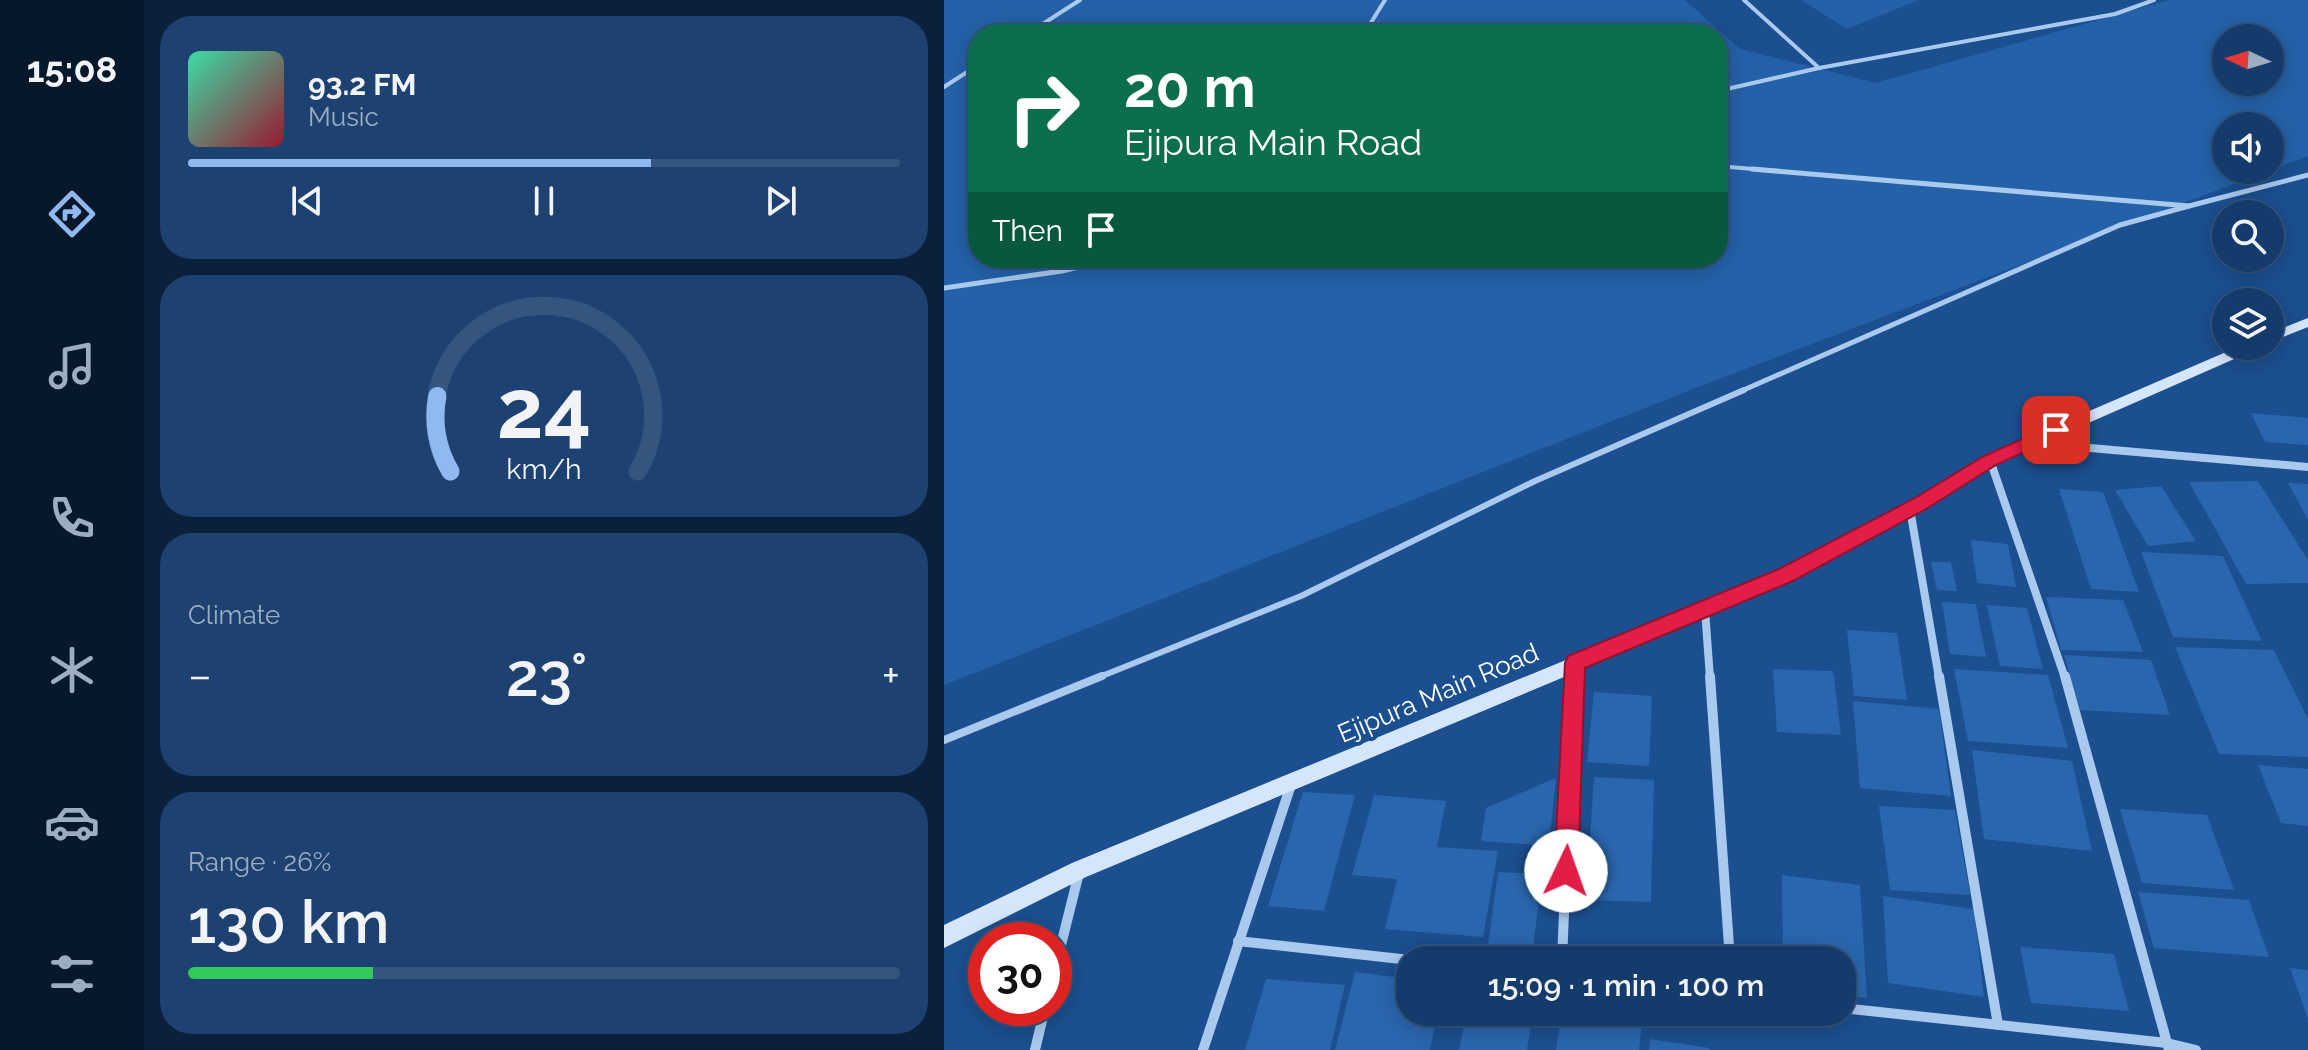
<!DOCTYPE html>
<html lang="en">
<head>
<meta charset="utf-8">
<style>
	body { margin:0; font-family:Raleway,sans-serif; background:#1d4271; color:#f1f3f6; height:100vh; display:flex; flex-direction:column; font-size:30px; white-space:nowrap }
	* { box-sizing:border-box; margin:0 }
	p { font-size:26px; color:#9dadc1 }
	.icon { flex:none; width:44px; height:44px; fill:none; stroke:currentColor; stroke-width:2; stroke-linecap:round; stroke-linejoin:round }
	.map { position:relative; flex:1; overflow:hidden }
	.drawer { display:flex; flex-direction:column; gap:16px; padding:16px; background:#0b203b; width:800px }
	.drawer>* { flex:none }
	.guide { position:absolute; left:24px; top:24px; width:760px; height:244px; border-radius:32px; box-shadow:0 4px 20px #0003,0 0 0 2px #33557e; background:#0b6e4f; color:#fff; overflow:hidden }
	.needle { width:52px; rotate:274deg }
	.fabs { position:absolute; left:1268px; top:24px; display:grid; gap:16px }
	.fabs a { display:grid; place-items:center; width:72px; height:72px; border-radius:50%; background:#143b6b; box-shadow:0 4px 20px #0003,0 0 0 2px #33557e; font-size:40px }
	.speed { position:absolute; left:24px; top:922px; display:flex; gap:16px; font-size:40px; font-weight:700; text-align:center }
	.speed>* { display:grid; place-content:center; width:104px; height:104px; border-radius:50%; background:#143b6b; box-shadow:0 4px 20px #0003,0 0 0 2px #33557e; line-height:1 }
	.speed .limit { border:12px solid #d22; background:#fff; color:#111 }
	.pin { position:absolute; display:grid; place-items:center; width:68px; height:68px; color:#fff; margin:-34px; border-radius:16px; box-shadow:0 4px 12px #0006 }
	.me { position:absolute; width:88px; margin:-44px; rotate:3deg; stroke-linejoin:round; filter:drop-shadow(0 0 6px #0008) }
	.turn { display:flex; align-items:center; gap:28px; height:168px; padding:0 24px; font-size:36px }
	.turn .icon { width:104px; height:104px; stroke-width:2.5 }
	.turn b { display:block; font-size:56px; line-height:68px }
	.then { display:flex; align-items:center; height:76px; padding:0 24px; background:#0003; gap:16px; font-size:30px }
	.big { font-size:60px; font-weight:600; line-height:1.1 }
	.drawer .tile { flex:1; display:flex; flex-direction:column; justify-content:center; gap:12px; min-width:0; padding:0 28px; border-radius:32px; background:#1d4271 }
	.drawer .dial { align-items:center; gap:0 }
	.dial svg { height:208px; overflow:visible; fill:none; stroke:#33557e; stroke-width:7; stroke-linecap:round; text-anchor:middle }
	.dial text { fill:#f1f3f6; stroke:none }
	.song { display:flex; align-items:center; gap:24px }
	.cover { width:96px; height:96px; border-radius:12px; background:linear-gradient(135deg,hsl(160 70% 55%),hsl(350 70% 35%)) }
	.played { height:8px; border-radius:4px; background:linear-gradient(90deg,#90b9f0 65%,#33557e 65%) }
	.keys { display:flex; justify-content:space-around; direction:ltr }
	.heat { display:flex; justify-content:space-between; align-items:center; font-size:44px; direction:ltr }
	.charge { height:12px; border-radius:6px; background:linear-gradient(90deg,#34c759 26%,#33557e 0) }
	.trip { position:absolute; left:452px; top:946px; width:460px; height:80px; border-radius:32px; background:#143b6b; box-shadow:0 4px 20px #0003,0 0 0 2px #33557e; font-weight:600; line-height:80px; text-align:center }
	main { display:flex; flex:1; min-height:0 }
	.tabs { display:flex; flex-direction:column; width:144px; justify-content:space-around; align-items:center; background:#08182b; color:#9dadc1 }
	.tabs .icon { width:56px; height:56px }
	.tabs .active { color:#90b9f0 }
	.tabs b { font-size:36px; color:#f1f3f6 }
	.map>svg:first-child { display:block }
	.green { fill:#2461a8; fill-rule:evenodd }
	.building { fill:#2a66ad }
	.lines { fill:none; stroke-linecap:round; stroke-linejoin:round }
	.lane-far3 { stroke:#a9c9ee; stroke-width:4 }
	.lane-far2 { stroke:#a9c9ee; stroke-width:5 }
	.lane-far1 { stroke:#a9c9ee; stroke-width:6 }
	.lane { stroke:#a9c9ee; stroke-width:8 }
	.street-far1 { stroke:#a9c9ee; stroke-width:8 }
	.street { stroke:#a9c9ee; stroke-width:10 }
	.secondary { fill:#d6e6fa; fill-rule:evenodd }
	.route { fill:#e11d48; stroke:#92132f; stroke-width:2 }
	.labels { text-anchor:middle; dominant-baseline:central; stroke-width:8; stroke-linejoin:round; paint-order:stroke }
	.street-label { font-size:26px; fill:#fff; stroke:#1b4f8f }
</style>
</head>
<body>
<main>
<nav class="tabs">
<b>15:08</b>
<svg class="icon active" aria-label="directions" viewBox="0 0 24 24"><path d="M12 3l9 9-9 9-9-9zM9 14v-3h6M13 9l2 2-2 2"/></svg>
<svg class="icon" aria-label="music" viewBox="0 0 24 24"><path d="M9 18V5l10-2v13"/><circle cx="6" cy="18" r="3"/><circle cx="16" cy="16" r="3"/></svg>
<svg class="icon" aria-label="phone" viewBox="0 0 24 24"><path d="M5 4h4l2 5-3 2q2 4 5 5l2-3 5 2v4C11 20 4 13 5 4z"/></svg>
<svg class="icon" aria-label="climate" viewBox="0 0 24 24"><path d="M12 3v18M4 7l16 10M4 17L20 7"/></svg>
<svg class="icon" aria-label="car" viewBox="0 0 24 24"><path d="M5 17H2v-5l4-1 3-4h7l3 4 3 1v5h-3M9 17h6M6 11h13"/><circle cx="7" cy="17" r="2"/><circle cx="17" cy="17" r="2"/></svg>
<svg class="icon" aria-label="filters" viewBox="0 0 24 24"><path d="M4 7h16M4 17h16"/><circle cx="9" cy="7" r="2"/><circle cx="15" cy="17" r="2"/></svg>
</nav>
<section class="drawer">
<div class="tile">
<div class="song"><i class="cover"></i><div><b>93.2 FM</b><p>Music</p></div></div>
<div class="played"></div>
<div class="keys"><svg class="icon" aria-label="previous" viewBox="0 0 24 24"><path d="M18 5L8 12l10 7zM5 5v14"/></svg><svg class="icon" aria-label="pause" viewBox="0 0 24 24"><path d="M8 5v14M16 5v14"/></svg><svg class="icon" aria-label="next" viewBox="0 0 24 24"><path d="M6 5l10 7-10 7zM19 5v14"/></svg></div>
</div>
<div class="tile dial"><svg viewBox="0 0 100 80">
<path d="M14 69A42 42 0 1 1 86 69"/>
<path d="M14 69A42 42 0 0 1 9 40" stroke="#90b9f0"/>
<text x="50" y="56" font-size="32" font-weight="700">24</text>
<text x="50" y="72" font-size="11">km/h</text>
</svg></div>
<div class="tile"><p>Climate</p>
<div class="heat"><a>−</a><b class="big">23°</b><a>+</a></div>
</div>
<div class="tile"><p>Range · 26%</p><b class="big">130 km</b><div class="charge"></div></div>
</section>
<div class="map">
<svg width="1364" height="1050" viewBox="0 0 1364 1050">
	<rect width="100%" height="100%" fill="#1b4f8f"/>
	<g class="green">
		<path d="M0,0H741L796,49L932,83L1225,0H1364V156L767,382L0,685ZM34,34H774V258H34ZM1282,38H1326V82H1282ZM1282,126H1326V170H1282Z"/>
		<path d="M857,0H975L903,29Z"/>
	</g>
	<g class="building">
		<path d="M1307,413L1364,418V445L1321,442Z"/>
		<path d="M1314,481L1364,560V583L1302,584L1245,482Z"/>
		<path d="M1344,483L1364,484V520Z"/>
		<path d="M1217,486L1252,541L1204,546L1171,490Z"/>
		<path d="M1115,489L1159,492L1195,592L1147,589Z"/>
		<path d="M1027,540L1064,544L1072,587L1033,583Z"/>
		<path d="M1197,552L1279,556L1318,641L1229,637Z"/>
		<path d="M987,562H1007L1013,591L993,590Z"/>
		<path d="M1102,597L1179,600L1199,652L1117,650Z"/>
		<path d="M998,602L1032,604L1042,657L1006,654Z"/>
		<path d="M1043,605L1083,608L1099,669L1056,666Z"/>
		<path d="M903,630L953,633L963,700L910,696Z"/>
		<path d="M1231,647L1330,650L1364,719V757L1275,754Z"/>
		<path d="M1120,655L1207,660L1226,715L1136,710Z"/>
		<path d="M829,669L889,671L897,735L833,732Z"/>
		<path d="M1010,669L1104,675L1124,748L1024,741Z"/>
		<path d="M650,692L708,696L705,766L643,762Z"/>
		<path d="M909,701L995,709L1007,796L916,788Z"/>
		<path d="M1028,750L1128,761L1148,851L1040,839Z"/>
		<path d="M1314,765L1364,769V826L1337,823Z"/>
		<path d="M650,777L710,780L707,902L642,900Z"/>
		<path d="M612,778L605,846L537,841L542,808Z"/>
		<path d="M359,792L411,795L380,911L324,906Z"/>
		<path d="M430,795L502,801L493,847L554,851L539,937L441,929L453,879L408,875Z"/>
		<path d="M935,806L1011,810L1026,895L946,890Z"/>
		<path d="M1176,809L1263,815L1290,890L1198,883Z"/>
		<path d="M554,872L598,874L588,957L543,954Z"/>
		<path d="M838,875L916,885L923,998L898,995V960H839Z"/>
		<path d="M1194,892L1305,900L1325,957L1210,948Z"/>
		<path d="M939,896L1030,909L1040,997L944,983Z"/>
		<path d="M1076,947L1170,954L1185,1011L1087,1003Z"/>
		<path d="M1346,968L1364,970V1019Z"/>
		<path d="M411,972L466,979V1012H494L486,1050H391Z"/>
		<path d="M322,979L401,985L386,1050H301Z"/>
		<path d="M523,1012H589L583,1050H515Z"/>
		<path d="M618,1012H699L695,1050H612Z"/>
		<path d="M706,1039L765,1048V1050H705Z"/>
	</g>
	<g class="lines">
		<g class="lane-far3">
			<path d="M800,0L875,68"/>
			<path d="M83,34L136,0"/>
			<path d="M420,34L441,0"/>
			<path d="M0,87L34,65"/>
			<path d="M774,91L875,68L1171,14L1210,0"/>
			<path d="M774,166L832,171"/>
		</g>
		<g class="lane-far2">
			<path d="M808,169L1245,206L1364,175"/>
			<path d="M0,288L118,271L170,258"/>
			<path d="M795,392L1176,225L1245,206"/>
		</g>
		<path class="lane-far1" d="M153,678L357,596L591,481L800,390"/>
		<path class="lane" d="M0,740L158,676"/>
		<g class="street-far1">
			<path d="M1089,443L1364,467"/>
			<path d="M1046,460L1121,678"/>
			<path d="M966,509L995,678"/>
			<path d="M761,610L766,678"/>
			<path d="M630,678L631,664"/>
		</g>
		<g class="street">
			<path d="M766,676L786,960"/>
			<path d="M995,676L1054,1025"/>
			<path d="M1121,676L1225,1050"/>
			<path d="M294,941L466,960"/>
			<path d="M618,960L630,676"/>
			<path d="M110,973L135,873"/>
			<path d="M898,1008L1223,1043L1252,1050"/>
			<path d="M91,1050L101,1008"/>
			<path d="M259,1050L347,785"/>
		</g>
		<g class="secondary">
			<path d="M1364,318V327L1326,342V333Z"/>
			<path d="M1296,346H1315L1313,349L1051,464L983,507L821,593L142,877L0,948V925L128,863L809,583L971,499L1041,456Z"/>
		</g>
	</g>
	<path class="route" d="M1112,424L1121,430L1118,435L1052,465L984,508L849,581L641,668L634,871L630,879L622,883L613,879L610,871L621,663L624,656L835,569L971,498L1040,456Z"/>
	<g class="labels">
		<g class="street-label">
			<text transform="translate(494 693) rotate(-23)">Ejipura Main Road</text>
		</g>
	</g>
</svg>
<div class="fabs">
<a><svg class="needle" viewBox="-14 -14 28 28"><path d="M0-13l5 13h-10z" fill="#e53935"/><path d="M0 13l5-13h-10z" fill="#9dadc1"/></svg></a>
<a><svg class="icon" aria-label="sound" viewBox="0 0 24 24"><path d="M4 9h4l5-4v14l-5-4H4zM17 9q2 3 0 6"/></svg></a>
<a><svg class="icon" aria-label="search" viewBox="0 0 24 24"><circle cx="10" cy="10" r="6"/><path d="M15 15l6 6"/></svg></a>
<a><svg class="icon" aria-label="layers" viewBox="0 0 24 24"><path d="M12 4l9 5-9 5-9-5zM3 14l9 5 9-5"/></svg></a>
</div>
<div class="speed"><div class="limit">30</div></div>
<div class="pin" style="left:1112px;top:430px;background:#d93025"><svg class="icon" aria-label="arrive" viewBox="0 0 24 24"><path d="M6 21V4h12l-3 4 3 4H6"/></svg></div>
<svg class="me" style="left:622px;top:871px" viewBox="-20 -20 40 40"><circle r="19" fill="#fff"/><path d="M0-13L10 11 0 6-10 11z" fill="#e11d48"/></svg>
<div class="trip">15:09 · 1 min · 100 m</div>
<div class="guide">
<div class="turn"><svg class="icon" aria-label="right" viewBox="0 0 24 24"><path d="M7 20v-9h11M14 6l5 5-5 5"/></svg><div><b>20 m</b>Ejipura Main Road</div></div>
<div class="then">Then<svg class="icon" aria-label="arrive" viewBox="0 0 24 24"><path d="M6 21V4h12l-3 4 3 4H6"/></svg></div>
</div>
</div>
</main>
</body>
</html>
